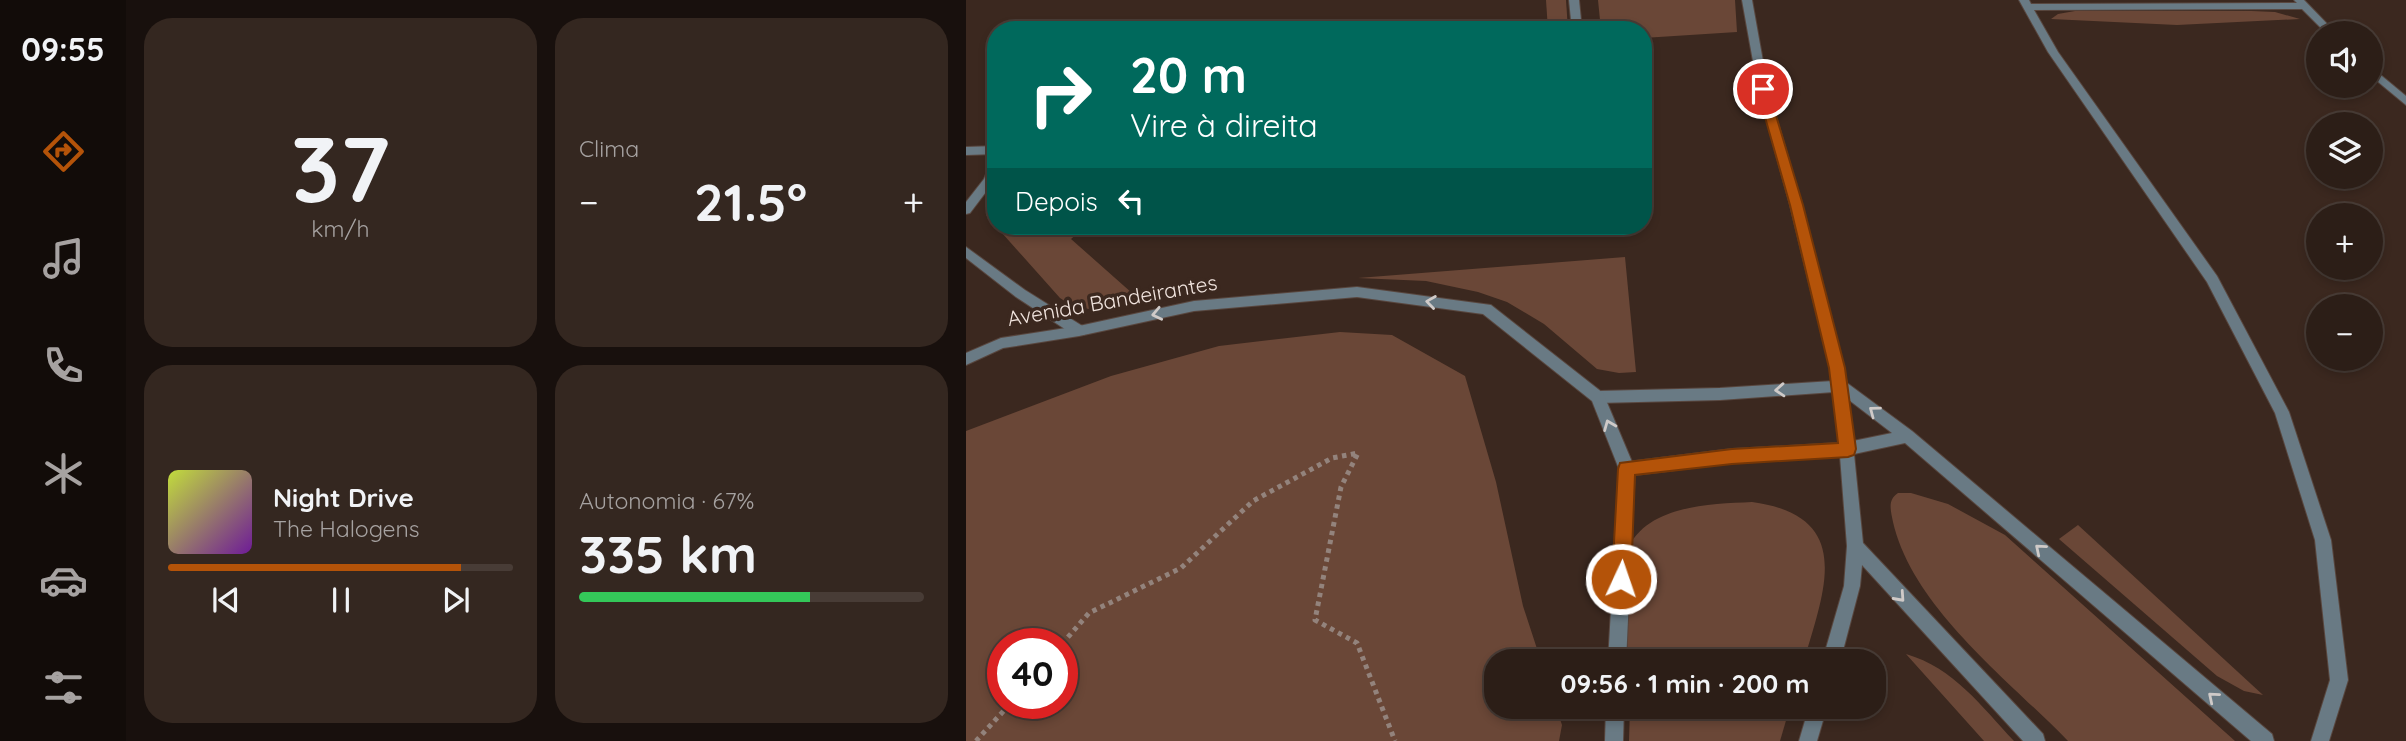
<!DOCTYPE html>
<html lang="pt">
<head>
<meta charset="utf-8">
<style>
	body { margin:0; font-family:Quicksand,sans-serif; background:#342720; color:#f1f3f6; height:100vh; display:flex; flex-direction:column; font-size:26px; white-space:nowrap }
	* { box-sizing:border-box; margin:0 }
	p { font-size:23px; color:#a6a2a1 }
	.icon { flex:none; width:38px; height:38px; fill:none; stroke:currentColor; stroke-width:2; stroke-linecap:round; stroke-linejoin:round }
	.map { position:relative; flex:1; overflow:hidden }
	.sheet { display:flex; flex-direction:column; gap:18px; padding:18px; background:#18100d; width:840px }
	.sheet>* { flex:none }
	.hud { position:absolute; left:21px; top:21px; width:665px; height:214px; border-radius:28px; box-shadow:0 4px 10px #0003,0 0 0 2px #483c36; background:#00695c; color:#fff; overflow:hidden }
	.controls { position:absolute; left:1340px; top:21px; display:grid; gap:14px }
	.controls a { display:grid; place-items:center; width:77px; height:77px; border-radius:50%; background:#2c1e17; box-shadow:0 4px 10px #0003,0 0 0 2px #483c36; font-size:35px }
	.speed { position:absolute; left:21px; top:628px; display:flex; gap:14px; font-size:35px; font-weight:700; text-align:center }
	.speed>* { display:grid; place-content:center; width:91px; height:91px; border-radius:50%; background:#2c1e17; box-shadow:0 4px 10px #0003,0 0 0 2px #483c36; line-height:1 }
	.speed .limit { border:10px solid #d22; background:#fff; color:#111 }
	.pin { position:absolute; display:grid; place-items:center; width:60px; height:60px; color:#fff; margin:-30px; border:4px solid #fff; border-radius:50%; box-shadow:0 2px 7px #0007 }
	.me { position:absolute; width:77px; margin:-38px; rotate:3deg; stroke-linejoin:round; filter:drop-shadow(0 0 5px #0008) }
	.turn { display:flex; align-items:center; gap:24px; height:147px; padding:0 28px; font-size:32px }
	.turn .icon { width:91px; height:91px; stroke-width:2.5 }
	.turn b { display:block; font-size:49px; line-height:60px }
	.then { display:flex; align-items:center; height:66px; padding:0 28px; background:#0003; gap:14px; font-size:26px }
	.big { font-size:52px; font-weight:800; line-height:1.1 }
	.sheet .widget { flex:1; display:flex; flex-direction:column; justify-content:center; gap:10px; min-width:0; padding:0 24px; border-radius:28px; background:#342720 }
	.sheet .dial { align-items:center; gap:0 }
	.dial b { font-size:91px; line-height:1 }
	.song { display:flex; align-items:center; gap:21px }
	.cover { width:84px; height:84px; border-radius:10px; background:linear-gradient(135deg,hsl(70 70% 55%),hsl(280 70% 35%)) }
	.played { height:7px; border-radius:4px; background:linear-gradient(90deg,#b45309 85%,#483c36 85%) }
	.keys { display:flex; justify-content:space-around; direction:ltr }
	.heat { display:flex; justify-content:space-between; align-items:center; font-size:38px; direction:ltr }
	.charge { height:10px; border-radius:5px; background:linear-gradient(90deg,#34c759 67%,#483c36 0) }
	.sheet .tiles { flex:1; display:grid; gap:18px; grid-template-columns:repeat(2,1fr) }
	.trip { position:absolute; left:518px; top:649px; width:402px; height:70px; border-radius:28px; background:#2c1e17; box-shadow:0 4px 10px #0003,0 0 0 2px #483c36; font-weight:800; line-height:70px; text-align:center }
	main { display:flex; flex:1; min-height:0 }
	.tabs { display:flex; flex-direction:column; width:126px; justify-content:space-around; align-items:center; background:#120c09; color:#a6a2a1 }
	.tabs .icon { width:49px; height:49px }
	.tabs .on { color:#b45309 }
	.tabs b { font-size:32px; color:#f1f3f6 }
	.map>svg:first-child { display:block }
	.green { fill:#6a4737; fill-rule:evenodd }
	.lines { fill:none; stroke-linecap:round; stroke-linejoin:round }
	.minor-casing { stroke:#58463e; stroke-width:2 }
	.tertiary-casing { stroke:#58463e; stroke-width:2 }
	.path { stroke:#93837c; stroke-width:5; stroke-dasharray:4.5 4.5; stroke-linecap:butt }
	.minor { fill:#697a84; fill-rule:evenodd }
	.tertiary { fill:#697a84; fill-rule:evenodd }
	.oneway { stroke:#cfcac8 }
	.route { fill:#b45309; stroke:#753606; stroke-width:2 }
	.labels { text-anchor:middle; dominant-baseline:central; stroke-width:7; stroke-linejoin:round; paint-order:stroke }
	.street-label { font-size:21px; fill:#f1e4de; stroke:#3b281f }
</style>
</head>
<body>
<main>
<nav class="tabs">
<b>09:55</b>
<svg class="icon on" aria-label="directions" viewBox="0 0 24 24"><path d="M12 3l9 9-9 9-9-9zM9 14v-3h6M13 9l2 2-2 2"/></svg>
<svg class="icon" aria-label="music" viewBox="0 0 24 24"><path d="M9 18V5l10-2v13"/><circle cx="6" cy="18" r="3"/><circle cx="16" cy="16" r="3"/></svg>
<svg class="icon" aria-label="phone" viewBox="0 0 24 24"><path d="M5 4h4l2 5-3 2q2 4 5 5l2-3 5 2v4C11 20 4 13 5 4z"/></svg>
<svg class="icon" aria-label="climate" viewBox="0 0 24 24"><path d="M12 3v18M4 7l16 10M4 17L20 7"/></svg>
<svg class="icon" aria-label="car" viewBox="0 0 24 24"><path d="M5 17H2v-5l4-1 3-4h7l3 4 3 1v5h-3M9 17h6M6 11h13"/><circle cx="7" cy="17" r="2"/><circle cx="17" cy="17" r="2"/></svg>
<svg class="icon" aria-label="filters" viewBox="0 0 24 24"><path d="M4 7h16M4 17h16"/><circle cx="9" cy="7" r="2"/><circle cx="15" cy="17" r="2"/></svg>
</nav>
<section class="sheet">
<div class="tiles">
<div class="widget dial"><b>37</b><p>km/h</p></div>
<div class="widget"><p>Clima</p>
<div class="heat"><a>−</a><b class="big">21.5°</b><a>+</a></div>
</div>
<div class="widget">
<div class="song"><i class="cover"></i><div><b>Night Drive</b><p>The Halogens</p></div></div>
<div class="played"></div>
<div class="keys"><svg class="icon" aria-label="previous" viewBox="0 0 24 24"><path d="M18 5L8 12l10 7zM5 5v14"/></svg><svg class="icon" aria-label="pause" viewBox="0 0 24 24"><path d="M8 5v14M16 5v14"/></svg><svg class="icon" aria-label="next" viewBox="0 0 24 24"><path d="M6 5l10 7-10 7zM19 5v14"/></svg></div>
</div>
<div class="widget"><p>Autonomia · 67%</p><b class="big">335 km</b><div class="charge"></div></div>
</div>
</section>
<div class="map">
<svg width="1440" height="741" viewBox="0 0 1440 741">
	<rect width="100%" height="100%" fill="#3b281f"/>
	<g class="green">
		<path d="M580,0H600L602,30H582Z"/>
		<path d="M632,0H769L771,32L677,38V30H635Z"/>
		<path d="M1109,11H1286L1309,12L1334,19L1211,25L1085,19L1092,14Z"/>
		<path d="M30,187V226H120L105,239L175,301C146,309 121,316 94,298L20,215L21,199Z"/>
		<path d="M659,257L670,372L653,373L631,369L578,324L541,302L512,292L460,281L392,278Z"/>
		<path d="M374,332L426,335L499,376L530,482L557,606L575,661L530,662V707H590L596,725L593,741H0V431L145,376L253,346ZM37,644H96V704H37Z"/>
		<path d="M932,493H945L982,504L1039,535L1269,741H1102C1042,679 947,608 927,522C925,511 921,500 932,493Z"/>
		<path d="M786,502C890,516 858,591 838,661L662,662L660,613L663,546C685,505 744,504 786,502Z"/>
		<path d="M1112,525L1297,695L1278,691L1251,676L1093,539Z"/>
		<path d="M940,654C988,668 1015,706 1048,741H1018Z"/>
		<path d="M664,707H824L814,741H663Z"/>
	</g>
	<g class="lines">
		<g class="minor-casing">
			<g id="minor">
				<path d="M603,0H613L616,30H606Z"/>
				<path d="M776,0H786L802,89L836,205L881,383L946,431L1306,734L1308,741H1285L939,443L888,454L897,543L1077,734L1079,741H1057L896,565L894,586L874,662H856L878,586L881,546L874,456L766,463L661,476L656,474L653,469L656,464L661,462L766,449L873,443L868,392L754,400L632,403L627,401L625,397L627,393L632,391L754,388L867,381L824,205L792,89ZM883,400L926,433L887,441Z"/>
				<path d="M1053,0H1063L1065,4L1331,3L1328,0H1338L1370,33H1360L1336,9L1068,10L1092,52L1251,276L1323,412L1365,540L1382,680L1363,741H1345L1364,680L1349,540L1309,413L1241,282L1082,52Z"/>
				<path d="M1405,67L1440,96V105L1405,76Z"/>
				<path d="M30,146V154L0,155V147Z"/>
				<path d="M30,158L29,180L4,213L0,214V202L18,179L26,159Z"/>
				<path d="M0,247L59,290L118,327L120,331L118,335H108L50,297L0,258Z"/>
				<path d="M843,707H861L851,741H833Z"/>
			</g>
		</g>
		<g class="tertiary-casing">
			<g id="tertiary">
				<path d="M391,287L525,305L637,393L669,469L660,662H642L653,469L626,401L517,314L391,297L228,311L113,336L37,348L0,365V353L35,338L113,326L228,301Z"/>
				<path d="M640,707H658L657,741H639Z"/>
			</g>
		</g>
		<g class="path">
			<path d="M96,644L123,613L215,568L287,501L366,458L392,453L375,487L349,620L391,643L429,741"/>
			<path d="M10,741L44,704"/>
		</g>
		<use href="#minor" class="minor"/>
		<use href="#tertiary" class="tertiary"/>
	</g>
	<defs><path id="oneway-chevron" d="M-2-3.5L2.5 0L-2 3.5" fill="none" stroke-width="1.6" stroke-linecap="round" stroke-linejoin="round" transform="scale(1.75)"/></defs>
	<g class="oneway">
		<use href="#oneway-chevron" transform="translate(465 302) rotate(-172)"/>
		<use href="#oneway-chevron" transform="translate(191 314) rotate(168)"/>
		<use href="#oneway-chevron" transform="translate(814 390) rotate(176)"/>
		<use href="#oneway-chevron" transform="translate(908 411) rotate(-143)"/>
		<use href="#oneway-chevron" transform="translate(643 425) rotate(-112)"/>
		<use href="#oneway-chevron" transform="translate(1074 549) rotate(-140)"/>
		<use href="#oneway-chevron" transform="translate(934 597) rotate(48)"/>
		<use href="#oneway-chevron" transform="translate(1247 697) rotate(-140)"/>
	</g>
	<path class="route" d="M797,85L802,89L837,205L879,368L890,449L888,455L882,457L766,464L669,475L665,579L662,585L655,588L649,585L646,579L652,469L654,463L766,449L872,443L863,368L824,205L791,89Z"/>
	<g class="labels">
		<g class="street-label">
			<text transform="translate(146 300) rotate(-10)">Avenida Bandeirantes</text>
		</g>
	</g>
</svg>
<div class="controls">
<a><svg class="icon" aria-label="sound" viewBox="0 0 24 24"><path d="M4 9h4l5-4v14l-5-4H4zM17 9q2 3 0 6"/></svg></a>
<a><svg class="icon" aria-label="layers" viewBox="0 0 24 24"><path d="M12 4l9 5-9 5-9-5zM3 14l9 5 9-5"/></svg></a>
<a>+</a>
<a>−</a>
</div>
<div class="speed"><div class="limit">40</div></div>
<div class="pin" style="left:797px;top:89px;background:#d93025"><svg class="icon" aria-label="arrive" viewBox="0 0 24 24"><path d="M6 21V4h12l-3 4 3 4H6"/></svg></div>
<svg class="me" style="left:655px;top:579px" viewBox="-20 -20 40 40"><circle r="17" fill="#b45309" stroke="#fff" stroke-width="3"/><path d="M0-11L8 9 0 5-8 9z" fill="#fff"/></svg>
<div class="trip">09:56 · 1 min · 200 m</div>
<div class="hud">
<div class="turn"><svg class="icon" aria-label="right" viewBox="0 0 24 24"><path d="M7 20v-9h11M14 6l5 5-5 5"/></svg><div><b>20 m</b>Vire à direita</div></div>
<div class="then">Depois<svg class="icon" aria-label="left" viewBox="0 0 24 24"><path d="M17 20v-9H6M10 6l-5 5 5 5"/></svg></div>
</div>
</div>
</main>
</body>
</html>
